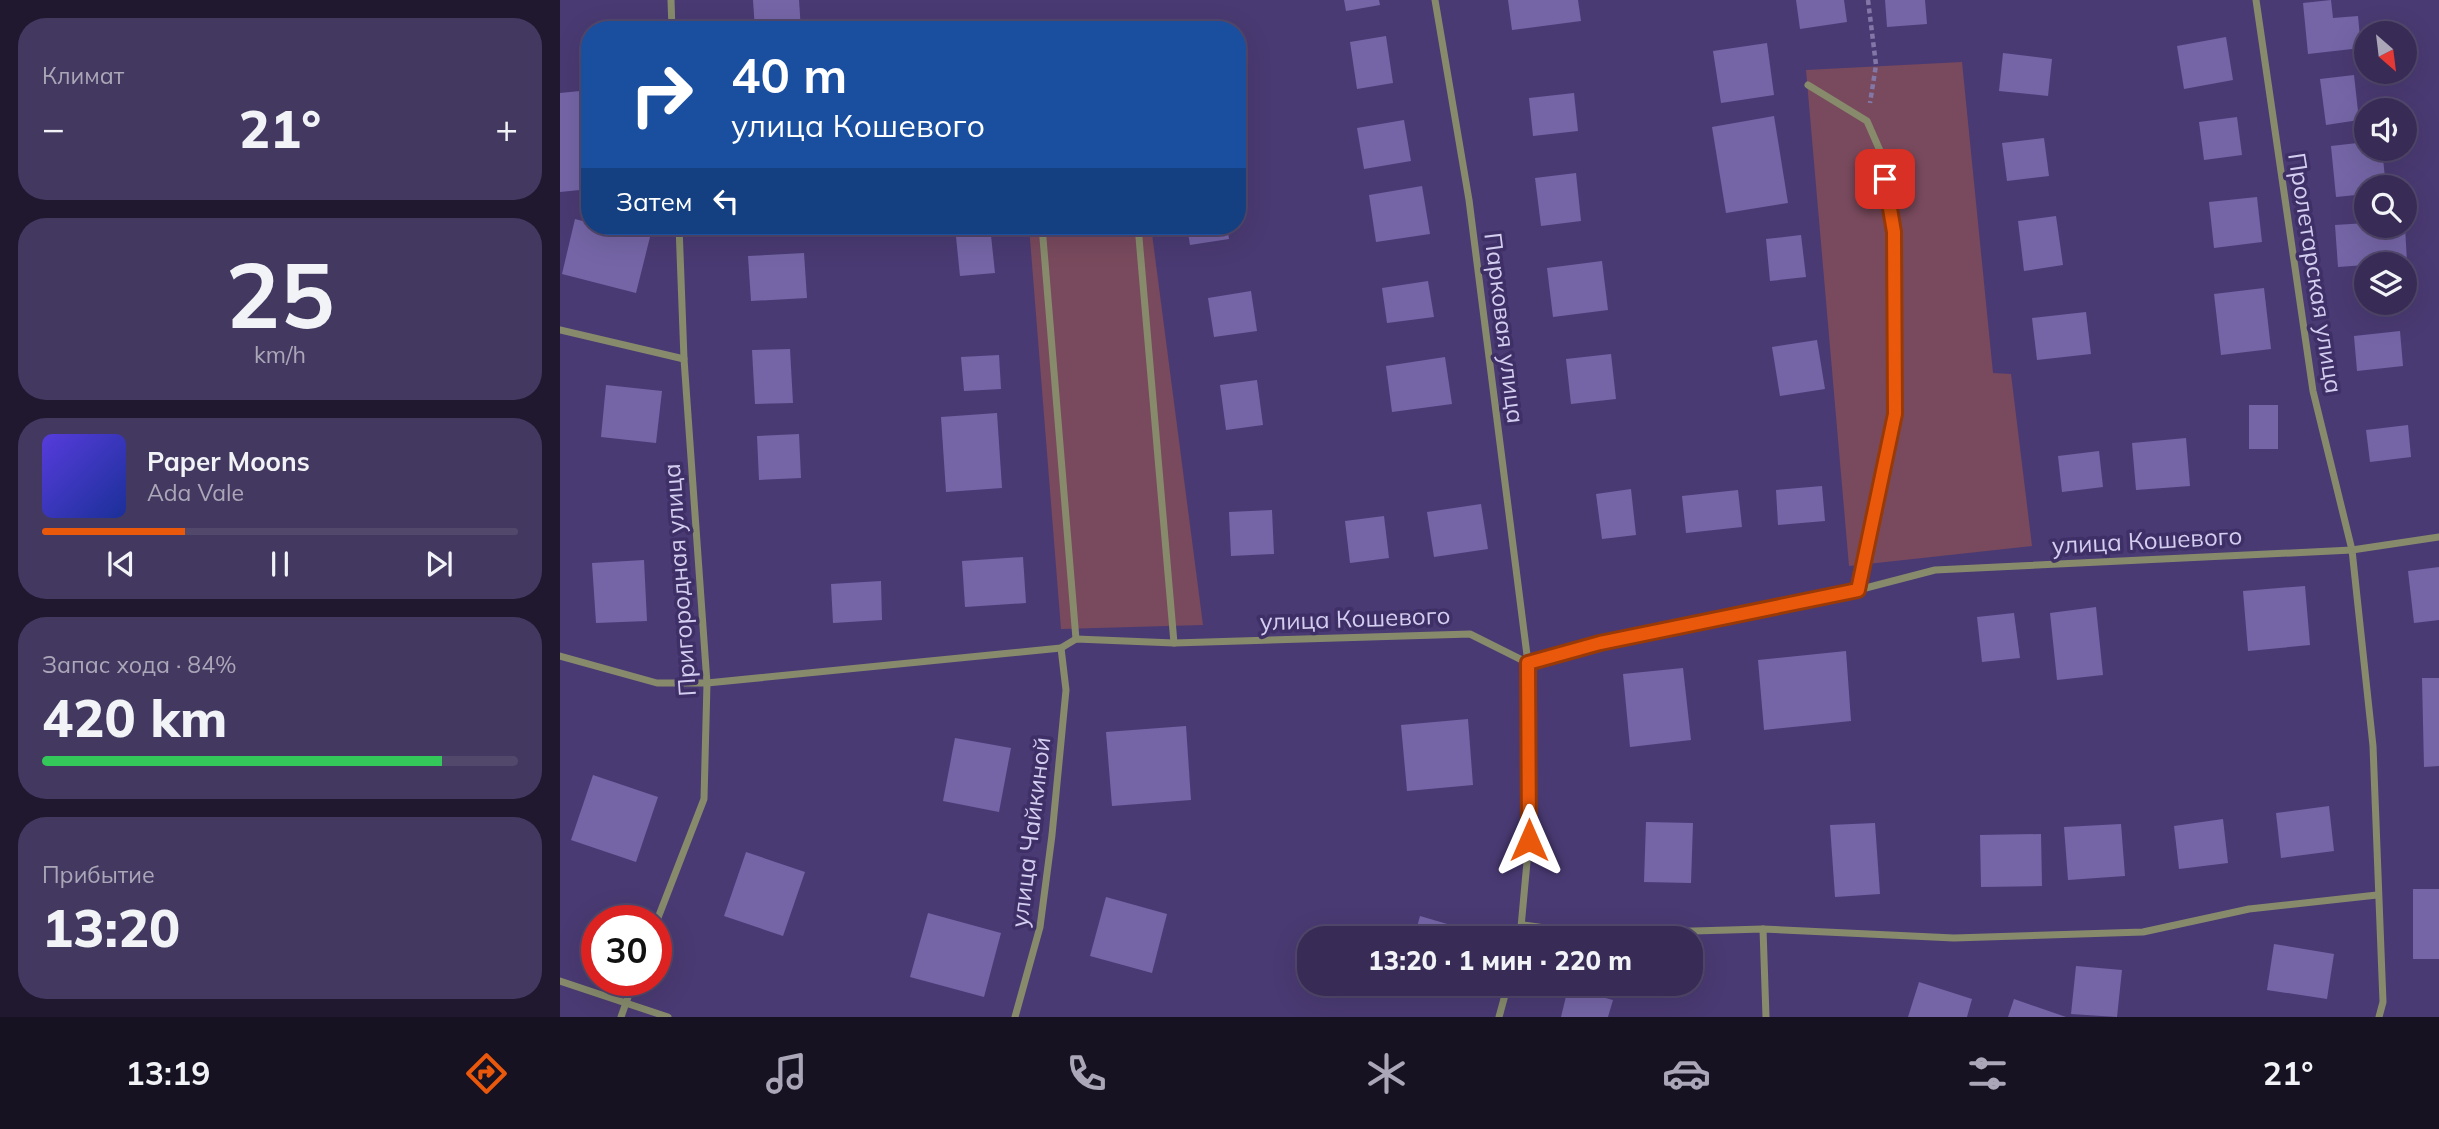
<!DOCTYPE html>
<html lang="ru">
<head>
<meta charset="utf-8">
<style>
	body { margin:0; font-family:Mulish,sans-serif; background:#433860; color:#f1f3f6; height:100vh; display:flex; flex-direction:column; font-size:26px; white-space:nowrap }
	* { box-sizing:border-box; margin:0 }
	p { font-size:23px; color:#aba7b9 }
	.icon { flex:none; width:38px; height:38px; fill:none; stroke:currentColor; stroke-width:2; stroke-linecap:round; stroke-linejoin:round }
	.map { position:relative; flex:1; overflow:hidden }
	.panel { display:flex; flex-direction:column; gap:18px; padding:18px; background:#1f182f; width:560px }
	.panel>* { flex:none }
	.banner { position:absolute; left:21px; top:21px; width:665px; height:214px; border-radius:28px; box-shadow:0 7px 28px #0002,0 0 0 2px #52486c; background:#1a4fa0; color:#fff; overflow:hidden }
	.needle { width:46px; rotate:152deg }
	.fabs { position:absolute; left:1794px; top:21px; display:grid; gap:14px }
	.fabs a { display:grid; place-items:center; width:63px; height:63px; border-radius:50%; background:#382c56; box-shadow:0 7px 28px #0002,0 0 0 2px #52486c; font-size:35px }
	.speed { position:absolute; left:21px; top:905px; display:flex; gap:14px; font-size:35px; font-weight:700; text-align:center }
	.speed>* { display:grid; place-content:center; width:91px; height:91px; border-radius:50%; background:#382c56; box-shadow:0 7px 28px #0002,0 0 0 2px #52486c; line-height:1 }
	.speed .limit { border:10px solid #d22; background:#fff; color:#111 }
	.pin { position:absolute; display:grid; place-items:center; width:60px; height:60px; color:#fff; margin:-30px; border-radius:14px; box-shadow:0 4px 10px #0006 }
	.me { position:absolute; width:77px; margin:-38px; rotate:0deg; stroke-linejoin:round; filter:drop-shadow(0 0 5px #0008) }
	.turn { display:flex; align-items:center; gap:24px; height:147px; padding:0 35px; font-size:32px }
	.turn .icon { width:91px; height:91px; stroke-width:2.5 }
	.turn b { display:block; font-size:49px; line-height:60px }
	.then { display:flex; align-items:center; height:66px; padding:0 35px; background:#0003; gap:14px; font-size:26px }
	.big { font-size:52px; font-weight:800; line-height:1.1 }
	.panel .card { flex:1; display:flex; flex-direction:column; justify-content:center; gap:10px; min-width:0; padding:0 24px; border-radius:28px; background:#433860 }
	.panel .dial { align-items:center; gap:0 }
	.dial b { font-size:91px; line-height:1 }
	.song { display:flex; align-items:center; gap:21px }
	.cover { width:84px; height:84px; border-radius:10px; background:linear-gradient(135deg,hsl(250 70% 55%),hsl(230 70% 35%)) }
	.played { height:7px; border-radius:4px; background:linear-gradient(90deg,#ea580c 30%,#52486c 30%) }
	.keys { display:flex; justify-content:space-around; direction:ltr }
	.heat { display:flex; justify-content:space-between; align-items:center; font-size:38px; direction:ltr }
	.charge { height:10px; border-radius:5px; background:linear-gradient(90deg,#34c759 84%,#52486c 0) }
	.trip { position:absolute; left:737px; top:926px; width:406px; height:70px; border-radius:28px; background:#382c56; box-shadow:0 7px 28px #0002,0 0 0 2px #52486c; font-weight:800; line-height:70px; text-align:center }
	.menu { display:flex; height:112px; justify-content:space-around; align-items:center; background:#161222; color:#aba7b9 }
	.menu .icon { width:49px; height:49px }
	.menu .active { color:#ea580c }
	.menu b { font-size:32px; color:#f1f3f6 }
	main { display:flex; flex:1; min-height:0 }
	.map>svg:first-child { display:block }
	.green { fill:#794a5d }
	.building { fill:#7565a7 }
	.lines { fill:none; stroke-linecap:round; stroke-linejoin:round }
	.path { stroke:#8377a7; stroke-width:4.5; stroke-dasharray:5 3.5; stroke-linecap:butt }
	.street { stroke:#878b6c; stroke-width:7 }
	.route-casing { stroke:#983908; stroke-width:18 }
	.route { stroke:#ea580c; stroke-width:12 }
	.labels { text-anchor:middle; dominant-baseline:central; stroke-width:7; stroke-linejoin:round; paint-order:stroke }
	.street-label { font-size:24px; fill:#d3cdef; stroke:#3f2f67 }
</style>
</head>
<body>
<main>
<section class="panel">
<div class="card"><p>Климат</p>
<div class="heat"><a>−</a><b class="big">21°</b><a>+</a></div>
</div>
<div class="card dial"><b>25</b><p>km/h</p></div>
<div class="card">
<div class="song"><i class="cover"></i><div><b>Paper Moons</b><p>Ada Vale</p></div></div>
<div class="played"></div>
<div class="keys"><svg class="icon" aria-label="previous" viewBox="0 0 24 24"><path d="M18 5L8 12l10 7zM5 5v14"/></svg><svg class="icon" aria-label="pause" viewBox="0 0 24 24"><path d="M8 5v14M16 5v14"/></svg><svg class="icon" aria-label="next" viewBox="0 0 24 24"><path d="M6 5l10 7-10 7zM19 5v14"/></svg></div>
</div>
<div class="card"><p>Запас хода · 84%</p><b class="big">420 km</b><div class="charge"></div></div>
<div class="card"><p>Прибытие</p><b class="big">13:20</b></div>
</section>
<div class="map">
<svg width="1879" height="1017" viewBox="0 0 1879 1017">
	<rect width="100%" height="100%" fill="#4a3a73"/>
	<g class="green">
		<path d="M1402,62L1433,373L1451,374L1472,546L1289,566L1246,70Z"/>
		<path d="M469,226H591L643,625L501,629Z"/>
	</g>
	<g class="building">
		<path d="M193,0H239L241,30H195Z"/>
		<path d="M784,0H819L820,5L786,11Z"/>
		<path d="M948,0H1018L1021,21L952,30Z"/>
		<path d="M1236,0H1284L1287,22L1240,29Z"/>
		<path d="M1325,0H1365L1367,24L1327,27Z"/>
		<path d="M1771,0L1773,18L1798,16L1801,48L1748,54L1743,3Z"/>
		<path d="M826,36L833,83L797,89L790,42Z"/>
		<path d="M1666,37L1673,80L1624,89L1617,46Z"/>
		<path d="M1207,43L1214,95L1161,103L1153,51Z"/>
		<path d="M1443,53L1492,59L1488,96L1439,91Z"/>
		<path d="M1794,75L1799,120L1766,125L1760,79Z"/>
		<path d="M30,90V189L0,192V93Z"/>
		<path d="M1014,93L1018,131L973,136L969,98Z"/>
		<path d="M1214,116L1228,203L1166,213L1152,127Z"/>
		<path d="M1677,117L1682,155L1644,160L1639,122Z"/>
		<path d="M844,120L851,161L804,169L797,128Z"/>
		<path d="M1484,138L1489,176L1447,181L1442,143Z"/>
		<path d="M1806,142V149H1822L1826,187H1806V194L1776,197L1771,146Z"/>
		<path d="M1016,173L1021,221L981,226L975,178Z"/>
		<path d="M862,186L870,234L816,242L809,195Z"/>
		<path d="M1697,197L1702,242L1654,248L1649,202Z"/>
		<path d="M1496,216L1503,265L1464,271L1458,221Z"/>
		<path d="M15,219L30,223V226L90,237L76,293L2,274Z"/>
		<path d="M1806,223V226H1845L1847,262L1778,267L1775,225Z"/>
		<path d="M430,226L435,273L400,276L395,227Z"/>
		<path d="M627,226H667L669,239L630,245Z"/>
		<path d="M1241,235L1246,277L1210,281L1206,239Z"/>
		<path d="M244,253L247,298L191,301L188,256Z"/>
		<path d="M1042,261L1048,310L993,317L987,268Z"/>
		<path d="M868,281L874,317L827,323L822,288Z"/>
		<path d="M1704,288L1711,349L1661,355L1654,294Z"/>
		<path d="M691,291L697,331L654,337L648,298Z"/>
		<path d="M1526,312L1531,354L1477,360L1472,318Z"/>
		<path d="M1840,331L1843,366L1797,371L1794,336Z"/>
		<path d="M1257,340L1265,389L1220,396L1212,347Z"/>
		<path d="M230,349L233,403L195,404L192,350Z"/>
		<path d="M1051,354L1056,399L1011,404L1006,359Z"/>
		<path d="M439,355L441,389L404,391L401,357Z"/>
		<path d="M885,357L892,404L832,412L826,366Z"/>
		<path d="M697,380L703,425L666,430L660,385Z"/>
		<path d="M46,385L102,391L96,443L41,437Z"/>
		<rect x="1689" y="405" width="29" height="44"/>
		<path d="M437,413L442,488L386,492L381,417Z"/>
		<path d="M1848,425L1851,457L1810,462L1806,430Z"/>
		<path d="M239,434L241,478L199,480L197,436Z"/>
		<path d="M1626,438L1630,486L1576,490L1572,443Z"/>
		<path d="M1539,451L1543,487L1502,492L1498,456Z"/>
		<path d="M1262,486L1265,521L1218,525L1216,490Z"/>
		<path d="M1071,489L1076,535L1042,539L1036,494Z"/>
		<path d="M1178,490L1182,527L1126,533L1122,496Z"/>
		<path d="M921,504L928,549L874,557L867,512Z"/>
		<path d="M712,510L714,554L671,556L669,512Z"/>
		<path d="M824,516L829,558L790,563L785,521Z"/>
		<path d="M463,557L466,603L405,607L402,561Z"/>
		<path d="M84,560L87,621L36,623L32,563Z"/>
		<path d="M1879,567V620L1854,623L1848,571Z"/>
		<path d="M321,581L322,620L273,623L271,584Z"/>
		<path d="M1745,586L1750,645L1688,651L1683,591Z"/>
		<path d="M1536,607L1543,675L1497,680L1490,613Z"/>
		<path d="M1454,613L1460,658L1422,662L1417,617Z"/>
		<path d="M1286,651L1291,721L1204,730L1198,660Z"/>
		<path d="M1123,668L1131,740L1070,747L1063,674Z"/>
		<path d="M1862,678H1879V766L1864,767Z"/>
		<path d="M908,719L913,785L847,791L841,725Z"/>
		<path d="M626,726L631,800L552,806L546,732Z"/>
		<path d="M395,738L451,748L439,812L383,801Z"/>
		<path d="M33,775L98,797L76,862L11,840Z"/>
		<path d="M1769,806L1774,851L1721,858L1716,813Z"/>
		<path d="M1663,819L1668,863L1619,869L1614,826Z"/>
		<path d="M1086,822L1133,823L1131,883L1084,882Z"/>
		<path d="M1315,823L1320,894L1275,897L1270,825Z"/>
		<path d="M1561,824L1565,876L1508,880L1504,827Z"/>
		<path d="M1481,834L1482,886L1421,887L1420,835Z"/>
		<path d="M186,852L245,872L223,936L164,916Z"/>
		<rect x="1853" y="889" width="26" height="70"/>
		<path d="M546,897L607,914L592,973L530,956Z"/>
		<path d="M368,913L441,933L424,997L350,977Z"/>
		<path d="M860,916L918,933L917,938H854Z"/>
		<path d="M1714,944L1774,954L1767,999L1707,990Z"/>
		<path d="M1516,966L1562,970L1557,1017L1511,1014Z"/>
		<path d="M1359,982L1412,999L1407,1017H1348Z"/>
		<path d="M1008,988L1053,1000L1048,1017H1001Z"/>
		<path d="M1454,999L1506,1017H1448Z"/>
	</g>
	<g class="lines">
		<path class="path" d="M1308,0L1316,65L1310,103"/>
		<g class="street">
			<path d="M111,0L112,30"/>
			<path d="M875,0L909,200L968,663L969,840L960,938"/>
			<path d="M1696,0L1753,391L1792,550L1813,746L1823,1002L1819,1017"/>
			<path d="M1248,85L1307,121L1321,153L1334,232L1335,414L1298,590"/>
			<path d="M482,226L516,639"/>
			<path d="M578,226L614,643"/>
			<path d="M0,330L124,359"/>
			<path d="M0,656L97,683H147L501,648L516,639L614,643L910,634L968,663L1039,643L1298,590L1375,570L1792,550L1879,537"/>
			<path d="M96,923L144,799L147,683L124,359L119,226"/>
			<path d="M963,925L1029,934L1203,929L1394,938L1583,932L1689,909L1817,895"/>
			<path d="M1203,929L1206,1017"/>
			<path d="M0,981L108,1017"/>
			<path d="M61,1017L74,980"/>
			<path d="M455,1017L480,927L492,835L506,690L501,648"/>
			<path d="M939,1017L948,984"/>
		</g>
	</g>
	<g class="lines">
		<g class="route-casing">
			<path id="route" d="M969,840L968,663L1040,643L1298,590L1335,414L1334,232L1325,179"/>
		</g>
		<use href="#route" class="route"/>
	</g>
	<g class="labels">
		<g class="street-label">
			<text transform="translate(1756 273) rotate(81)">Пролетарская улица</text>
			<text transform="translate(945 328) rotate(83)">Парковая улица</text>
			<text transform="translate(1587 540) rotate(-3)">улица Кошевого</text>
			<text transform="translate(119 580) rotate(-94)">Пригородная улица</text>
			<text transform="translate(795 618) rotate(-2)">улица Кошевого</text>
			<text transform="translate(470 832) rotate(-83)">улица Чайкиной</text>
		</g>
	</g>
</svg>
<div class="fabs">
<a><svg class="needle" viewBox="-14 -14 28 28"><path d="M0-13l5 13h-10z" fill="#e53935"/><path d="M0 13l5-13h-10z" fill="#aba7b9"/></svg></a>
<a><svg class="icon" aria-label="sound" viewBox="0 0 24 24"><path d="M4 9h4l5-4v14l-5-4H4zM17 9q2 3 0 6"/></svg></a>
<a><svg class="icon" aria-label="search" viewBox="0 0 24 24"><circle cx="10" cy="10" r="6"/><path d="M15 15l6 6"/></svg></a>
<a><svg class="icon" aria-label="layers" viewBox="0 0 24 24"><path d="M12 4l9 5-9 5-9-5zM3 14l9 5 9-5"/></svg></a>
</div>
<div class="speed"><div class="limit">30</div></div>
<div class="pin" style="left:1325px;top:179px;background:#d93025"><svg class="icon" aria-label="arrive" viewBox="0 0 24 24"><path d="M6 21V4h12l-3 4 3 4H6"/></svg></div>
<svg class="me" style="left:969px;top:840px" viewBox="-20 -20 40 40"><path d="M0-17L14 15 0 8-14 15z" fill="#ea580c" stroke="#fff" stroke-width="4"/></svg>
<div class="trip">13:20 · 1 мин · 220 m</div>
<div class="banner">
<div class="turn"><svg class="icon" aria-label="right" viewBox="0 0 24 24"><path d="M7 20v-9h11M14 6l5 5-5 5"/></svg><div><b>40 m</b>улица Кошевого</div></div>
<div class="then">Затем<svg class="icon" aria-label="left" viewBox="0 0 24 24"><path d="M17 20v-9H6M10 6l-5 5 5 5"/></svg></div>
</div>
</div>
</main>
<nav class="menu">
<b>13:19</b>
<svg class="icon active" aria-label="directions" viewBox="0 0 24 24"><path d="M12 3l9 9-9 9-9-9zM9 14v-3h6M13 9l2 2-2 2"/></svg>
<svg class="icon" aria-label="music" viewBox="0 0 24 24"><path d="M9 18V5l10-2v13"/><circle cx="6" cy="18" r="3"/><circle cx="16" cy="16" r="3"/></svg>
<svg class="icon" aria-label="phone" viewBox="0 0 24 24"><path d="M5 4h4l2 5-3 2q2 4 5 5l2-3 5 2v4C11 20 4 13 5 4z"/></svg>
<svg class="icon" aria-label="climate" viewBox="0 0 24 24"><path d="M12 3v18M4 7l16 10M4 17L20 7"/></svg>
<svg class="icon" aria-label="car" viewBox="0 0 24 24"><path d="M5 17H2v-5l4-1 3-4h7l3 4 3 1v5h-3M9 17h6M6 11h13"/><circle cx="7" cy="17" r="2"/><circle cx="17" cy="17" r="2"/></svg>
<svg class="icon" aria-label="filters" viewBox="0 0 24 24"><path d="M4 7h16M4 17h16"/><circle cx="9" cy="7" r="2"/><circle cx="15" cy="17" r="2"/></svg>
<b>21°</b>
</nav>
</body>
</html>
